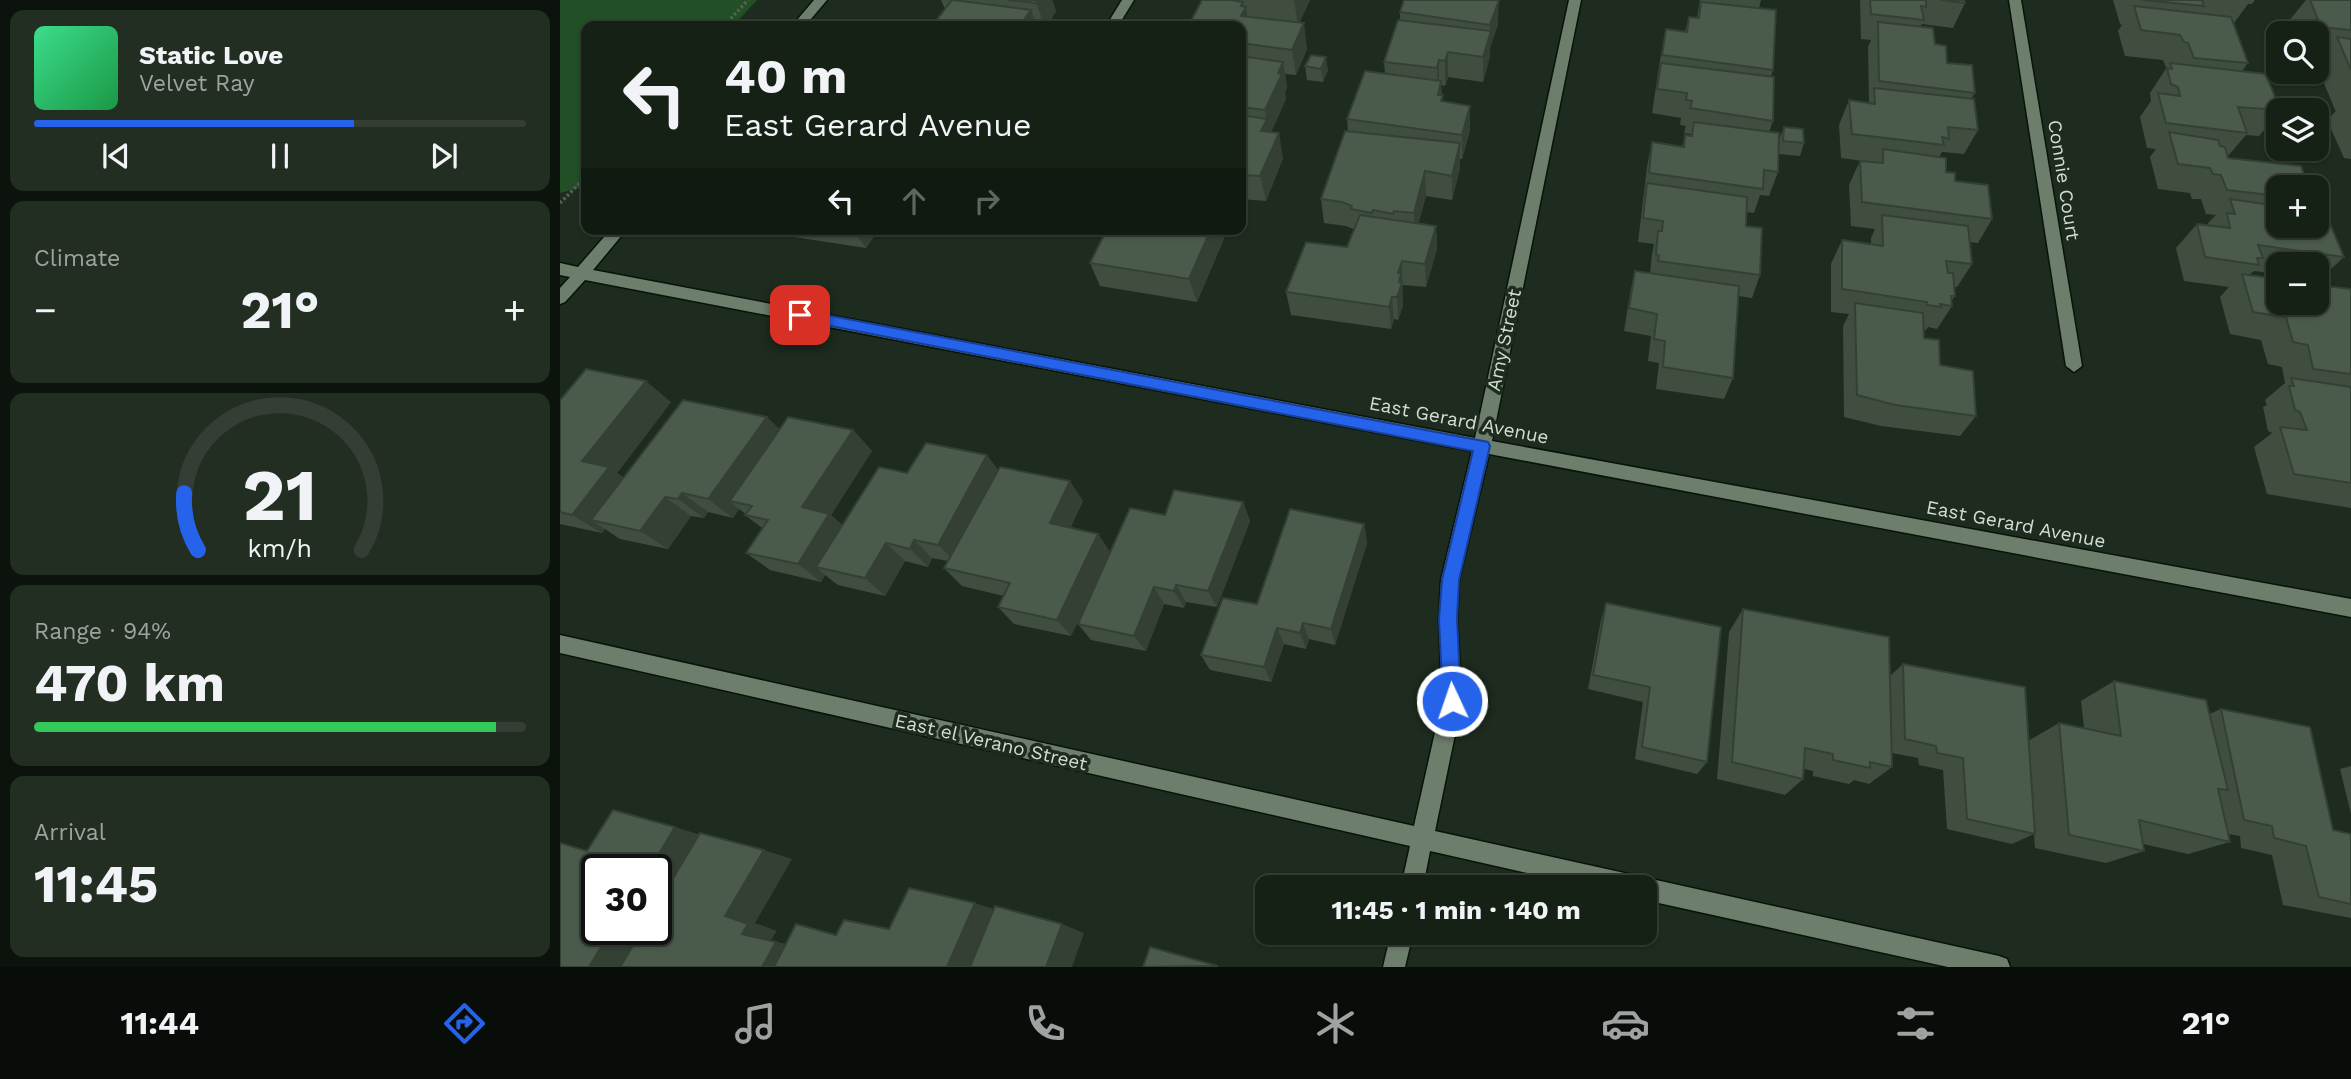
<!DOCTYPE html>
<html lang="en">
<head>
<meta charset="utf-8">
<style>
	body { margin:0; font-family:"Work Sans",sans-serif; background:#232e23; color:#f1f3f6; height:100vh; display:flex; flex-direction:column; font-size:26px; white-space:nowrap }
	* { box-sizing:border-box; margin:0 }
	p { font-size:23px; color:#9ea3a1 }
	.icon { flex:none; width:38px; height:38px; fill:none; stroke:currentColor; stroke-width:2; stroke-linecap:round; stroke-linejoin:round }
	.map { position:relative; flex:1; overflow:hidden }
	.sheet { display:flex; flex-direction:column; gap:10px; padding:10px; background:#0c120c; width:560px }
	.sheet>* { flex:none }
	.top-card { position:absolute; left:21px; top:21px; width:665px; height:214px; border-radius:14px; box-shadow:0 2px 5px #0004,0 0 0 2px #353e35; background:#162116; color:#f1f3f6; overflow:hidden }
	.fabs { position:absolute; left:1706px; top:21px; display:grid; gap:14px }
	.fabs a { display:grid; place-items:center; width:63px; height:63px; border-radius:14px; background:#162116; box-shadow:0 2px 5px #0004,0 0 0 2px #353e35; font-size:35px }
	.speed { position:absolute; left:21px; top:854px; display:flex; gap:14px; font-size:35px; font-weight:700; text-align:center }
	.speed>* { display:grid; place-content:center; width:91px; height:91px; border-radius:50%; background:#162116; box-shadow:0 2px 5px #0004,0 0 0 2px #353e35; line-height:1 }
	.speed .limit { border:4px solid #111; border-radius:10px; background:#fff; color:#111 }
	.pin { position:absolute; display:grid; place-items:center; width:60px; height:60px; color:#fff; margin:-30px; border-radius:14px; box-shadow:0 4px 10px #0006 }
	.me { position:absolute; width:77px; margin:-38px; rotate:357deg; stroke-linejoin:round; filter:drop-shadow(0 0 5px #0008) }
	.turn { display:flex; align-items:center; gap:24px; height:147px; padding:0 28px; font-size:32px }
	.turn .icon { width:91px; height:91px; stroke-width:2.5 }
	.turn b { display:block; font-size:49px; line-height:60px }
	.lanes { display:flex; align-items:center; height:66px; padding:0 28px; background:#0003; justify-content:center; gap:35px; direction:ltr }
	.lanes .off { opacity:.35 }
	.big { font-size:52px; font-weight:700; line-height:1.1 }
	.sheet .card { flex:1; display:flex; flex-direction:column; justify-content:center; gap:10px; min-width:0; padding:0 24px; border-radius:14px; background:#232e23 }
	.sheet .dial { align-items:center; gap:0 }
	.dial svg { height:182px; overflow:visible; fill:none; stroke:#353e35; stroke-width:7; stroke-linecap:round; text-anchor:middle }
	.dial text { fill:#f1f3f6; stroke:none }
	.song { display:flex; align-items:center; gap:21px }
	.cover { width:84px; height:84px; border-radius:10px; background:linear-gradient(135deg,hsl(150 70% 55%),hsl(140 70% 35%)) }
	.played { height:7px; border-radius:4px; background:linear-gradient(90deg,#2563eb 65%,#353e35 65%) }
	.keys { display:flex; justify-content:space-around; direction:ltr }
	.heat { display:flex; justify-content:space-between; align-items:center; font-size:38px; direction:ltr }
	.charge { height:10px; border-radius:5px; background:linear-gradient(90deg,#34c759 94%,#353e35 0) }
	.trip { position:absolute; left:695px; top:875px; width:402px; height:70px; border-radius:14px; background:#162116; box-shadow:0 2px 5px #0004,0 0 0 2px #353e35; font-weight:700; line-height:70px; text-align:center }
	.tabs { display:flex; height:112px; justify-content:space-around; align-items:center; background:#090d09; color:#9ea3a1 }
	.tabs .icon { width:49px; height:49px }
	.tabs .selected { color:#2563eb }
	.tabs b { font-size:32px; color:#f1f3f6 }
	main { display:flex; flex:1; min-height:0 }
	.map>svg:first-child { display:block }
	.green { fill:#224f25 }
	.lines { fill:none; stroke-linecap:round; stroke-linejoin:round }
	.minor-casing { stroke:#071407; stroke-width:3 }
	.path { stroke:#556255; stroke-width:3.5; stroke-dasharray:2.5 2.5; stroke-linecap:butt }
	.minor { fill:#6d7e6d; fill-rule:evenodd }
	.wall { fill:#404e40 }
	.shaded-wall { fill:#344034 }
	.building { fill:#4b5b4b; stroke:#344034; stroke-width:2 }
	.route { fill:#2563eb; stroke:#184099; stroke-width:2 }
	.labels { text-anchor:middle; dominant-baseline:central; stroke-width:7; stroke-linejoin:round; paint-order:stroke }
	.street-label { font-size:19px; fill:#d4ddd3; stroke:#1d2c1e }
</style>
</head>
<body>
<main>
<section class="sheet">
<div class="card">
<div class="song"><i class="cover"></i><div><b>Static Love</b><p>Velvet Ray</p></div></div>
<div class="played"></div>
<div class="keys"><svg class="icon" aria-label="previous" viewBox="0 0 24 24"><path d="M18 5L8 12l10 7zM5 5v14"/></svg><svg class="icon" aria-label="pause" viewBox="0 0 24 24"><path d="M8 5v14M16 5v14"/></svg><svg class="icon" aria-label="next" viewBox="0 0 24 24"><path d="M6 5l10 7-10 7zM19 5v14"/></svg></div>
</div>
<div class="card"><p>Climate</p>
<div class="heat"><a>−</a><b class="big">21°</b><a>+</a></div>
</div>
<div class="card dial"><svg viewBox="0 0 100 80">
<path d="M14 69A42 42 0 1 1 86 69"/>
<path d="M14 69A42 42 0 0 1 8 44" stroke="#2563eb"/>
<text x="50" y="56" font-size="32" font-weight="700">21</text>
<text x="50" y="72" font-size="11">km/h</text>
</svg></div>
<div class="card"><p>Range · 94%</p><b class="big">470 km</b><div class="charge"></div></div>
<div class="card"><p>Arrival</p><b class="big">11:45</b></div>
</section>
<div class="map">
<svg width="1791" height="967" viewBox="0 0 1791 967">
	<rect width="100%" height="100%" fill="#1d2c1e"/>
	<path class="green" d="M0,0H197L173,26H26V186L0,193Z"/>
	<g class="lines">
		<g class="minor-casing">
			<g id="minor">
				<path d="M254,0H267L245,26H232Z"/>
				<path d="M562,0H574L558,26H546Z"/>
				<path d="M1009,0H1021L932,441L1791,599V617L929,454L899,580L897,619L902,701L875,831L1439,956L1447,959L1450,967H1388L1085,900V887H1029L870,851L863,887H841L850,846L0,653V635L854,826L882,701L879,619L881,580L912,451L25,280L5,302L0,304V288L10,277L0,275V263L18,267L51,229H67L33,270L915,438Z"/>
				<path d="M1449,0H1461L1522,366L1514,372L1506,366Z"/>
				<path d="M831,933H853L845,967H823Z"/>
			</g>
		</g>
		<g class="path">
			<path d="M164,26L188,0"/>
			<path d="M0,203L26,177"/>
		</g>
		<use href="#minor" class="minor"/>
	</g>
	<g class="wall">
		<path d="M381,0H492L496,11L487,26H372L385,9Z"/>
		<path d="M642,0H750L739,23L747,49L736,75L725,74L727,87L725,93L726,99L711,132L723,158L706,201L681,199V26H632L631,21Z"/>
		<path d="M1140,0H1201L1199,8L1213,70L1211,76L1213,121L1209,132L1218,172L1209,196L1200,195L1194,213L1186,212V226L1200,275L1192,298L1179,296L1173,378L1164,399L1096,389L1099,363L1088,361L1091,336L1064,331L1070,294L1075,271L1090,273L1092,254L1094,244L1078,242L1087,167L1092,142L1122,147L1125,135H1131V134L1124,133L1126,126L1120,125L1121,118L1092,113L1101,54L1106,29L1125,32L1129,17L1137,18Z"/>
		<path d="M1300,0H1404L1405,3L1393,28L1362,24L1360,27L1375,44L1387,63L1415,93L1411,99L1418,130L1404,154L1382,152L1379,157L1386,172L1432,219L1418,243L1410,242L1412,264L1397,287H1394L1395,296L1391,301L1392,306L1377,329L1368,327L1366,330H1364V338L1380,365L1416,416L1400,436L1321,426L1284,417L1283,326L1289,314L1271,312V264L1282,240L1311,244V238L1315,229L1291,226L1289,185L1300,161L1311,162L1281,158L1279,125L1289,100L1308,103L1309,101L1308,47L1311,40L1301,39Z"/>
		<path d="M1553,0H1695L1692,4H1688L1674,23L1688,63L1682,71L1718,110V114L1699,136L1686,135L1668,156V158L1718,187V226L1784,257L1759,280H1757V264H1718V274L1694,271L1689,275L1791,289V508L1707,494L1694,447L1712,433L1708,431L1703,407L1707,405L1705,400L1725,383L1722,367L1708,364L1701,340L1670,334L1660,297L1669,287L1624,281L1616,248L1637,224L1649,226L1648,223L1656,215L1646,214L1641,199H1632L1630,193L1598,189L1590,157L1596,149L1587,148L1580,117L1591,101L1590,93L1607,67H1606L1603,60L1565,56L1558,31L1562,25L1560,24Z"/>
		<path d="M1746,0H1791V159L1784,158L1767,120L1776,111L1775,110L1757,66V60L1762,55L1757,54V33H1718V52L1716,51L1712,38L1722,25L1730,26L1728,22Z"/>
		<path d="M840,12L938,24L930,48V56L923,82L888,77L885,86L881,85L882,95H883V102L910,130L902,159H900V168L892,200L866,196L858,223L876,226L877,249L866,287L843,285L842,288L843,306L838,320L834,319L831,329L731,315L726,292L787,247L793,231V229L786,226L764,223L761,199L788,131L787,119L825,74L824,62L840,20Z"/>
		<path d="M745,66L768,70L763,82L747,80Z"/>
		<path d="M1224,127L1244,143L1240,156L1219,154V140Z"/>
		<path d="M228,229H319L306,248L234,237Z"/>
		<path d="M575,229H668L637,302L540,286L530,263L574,232Z"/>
		<path d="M0,400L111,402L57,473L64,478L219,429L293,430L312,451L271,515L282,525L347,473L438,470L523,501L510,528L538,534L550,552L511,636L454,624L438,607L444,596L402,586L384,568L388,561L372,558L368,567L345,561L325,596L278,585L265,575L261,582L210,570L186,553L202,528L185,515L186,514L179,509L173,518L148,512L144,518L131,516L108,549L60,539L45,529L42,533L0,524Z"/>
		<path d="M683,502L690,521L657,607L626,602L624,608L604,604L586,651L531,640L518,624L605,515Z"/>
		<path d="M804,524L807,543L775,645L749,639L746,649L724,644L711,682L650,670L641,655L697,604Z"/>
		<path d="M1046,603L1147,762L1137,774L1075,759L1083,702L1028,689L1041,620Z"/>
		<path d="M1183,609L1330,676L1343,664L1468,741L1499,723L1524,728L1521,701L1554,681L1649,714L1661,709L1773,830L1791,834V918L1723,905L1712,855L1681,848L1680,836L1668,834L1670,842L1628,854L1583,844L1584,851L1546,863L1475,848L1474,834L1452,844L1387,829L1383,770L1359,765L1358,758L1332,753V767L1309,784L1294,780L1289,784L1253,776V771L1244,769L1243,779L1225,795L1157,779L1169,632Z"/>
		<path d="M1791,766V814L1780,769Z"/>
	</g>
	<g class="shaded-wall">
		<path d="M478,0H492L496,11L487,26H485L476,3Z"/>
		<path d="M734,0H750L738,26Z"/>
		<path d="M939,0L938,24L930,48V56L923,82V57L930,33V25Z"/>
		<path d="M683,2L685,9L686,7L690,32L681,16V6Z"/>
		<path d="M471,10L477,26H459Z"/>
		<path d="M744,23L747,49L736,75L732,50Z"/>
		<path d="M888,52V77L885,86V61Z"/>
		<path d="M766,57L768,70L763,82L761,69Z"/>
		<path d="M879,60V85L878,93L877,68Z"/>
		<path d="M723,62L727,87L725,93L726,99L710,135L701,131L706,119L705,110Z"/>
		<path d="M881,81L882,99L883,95V120L878,95Z"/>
		<path d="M910,106V130L902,159V135Z"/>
		<path d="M719,133L723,158L706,201L700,176Z"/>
		<path d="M900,143V168L892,200V176Z"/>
		<path d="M865,171L866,196L855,237L854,213Z"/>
		<path d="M876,226L877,249L866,287L865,264Z"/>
		<path d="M292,229H319L306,248Z"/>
		<path d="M651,229H668L637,302L629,279Z"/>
		<path d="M842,261L843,306L838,320L837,297L838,273Z"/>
		<path d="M832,297L834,319L831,329L829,307Z"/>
		<path d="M86,381L111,402L57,473L76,487L31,520L45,529L42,533L12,515L22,461Z"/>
		<path d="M207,417L229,438L170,501L179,509L173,518L148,499Z"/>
		<path d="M293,430L312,451L271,515L290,533L256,567L265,575L261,582L238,564L242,507Z"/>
		<path d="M427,455L442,475L396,563L378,545Z"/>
		<path d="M510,481L523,501L504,542L490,523Z"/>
		<path d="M122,493L148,512L144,518L118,499Z"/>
		<path d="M105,497L131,516L108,549L80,531Z"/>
		<path d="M683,502L690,521L657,607L648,591Z"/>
		<path d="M804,524L807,543L775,645L771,629Z"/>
		<path d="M538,534L550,552L511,636L497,620Z"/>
		<path d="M354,540L372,558L368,567L350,549Z"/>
		<path d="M326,543L345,561L325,596L305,578Z"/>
		<path d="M616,585L626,602L624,608L614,591Z"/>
		<path d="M594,587L604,604L586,651L574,636Z"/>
		<path d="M743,623L749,639L746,649L740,633Z"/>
		<path d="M717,628L724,644L711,682L704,667Z"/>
		<path d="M115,827L157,840L83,967H29L52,929H96V870H89Z"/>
		<path d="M204,850L232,859L195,923L217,931L211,940L182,934L165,916Z"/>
		<path d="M415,903L442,912L419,967H387Z"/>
		<path d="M502,924L524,933L512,967H486Z"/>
		<path d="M216,942L244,947L234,967H202Z"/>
	</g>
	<g class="building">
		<path d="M392,0H393L471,10L459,26H372Z"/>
		<path d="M448,0H478L476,3Z"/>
		<path d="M642,0H672L683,2L681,6L686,7L681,16L744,23L732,50L681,43V26H665V25L631,21Z"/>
		<path d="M844,0H939L930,25L840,12Z"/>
		<path d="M1310,0H1366V7L1361,6L1364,20L1311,14Z"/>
		<path d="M1381,0H1404L1405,3Z"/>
		<path d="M1583,0H1642L1644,6Z"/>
		<path d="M1750,0H1791V30L1761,27Z"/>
		<path d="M1141,2L1216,10L1213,70L1102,55L1106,29L1127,32L1129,17L1139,18Z"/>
		<path d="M1574,6L1671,17L1688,63L1634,58L1628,43L1624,42L1620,35L1581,30Z"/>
		<path d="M838,20L931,31L923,57L888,52L885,61L879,60L877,68L824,62Z"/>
		<path d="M1318,22L1373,28L1375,44L1386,46L1387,63L1412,65L1415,93L1319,81Z"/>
		<path d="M1722,25L1740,27L1742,33H1725Z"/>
		<path d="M1777,37L1791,39V70Z"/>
		<path d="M751,55L766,57L761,69L745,66Z"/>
		<path d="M681,56L723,62L718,73L722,74L705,110L681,107Z"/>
		<path d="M1101,63L1214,77L1213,121L1130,108L1132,101L1126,100L1127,93L1097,89Z"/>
		<path d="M1610,63L1706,74L1720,110L1678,107L1687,133L1606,123L1598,93L1620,96L1618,87L1611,84L1607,68L1612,69Z"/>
		<path d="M805,71L881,81L878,95H883L881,101L910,106L902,135L787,119Z"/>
		<path d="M1314,88L1414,99L1418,130L1388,127L1389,139L1382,137L1384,145L1292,134L1289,100L1315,104Z"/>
		<path d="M681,115L707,119L701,131L719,133L700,176L681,175Z"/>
		<path d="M1134,122L1219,133L1218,172L1204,170L1203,189L1089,173L1092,142L1124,147L1125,135L1132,136Z"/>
		<path d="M1224,127L1243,129L1244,143L1223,141Z"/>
		<path d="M785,131L900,143L892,176L865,171L854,213L834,211L833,214L813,210L812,213L791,209L792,206L782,202L761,199Z"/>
		<path d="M1609,132L1658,140L1660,146L1665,147L1668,158L1741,166L1748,187H1718V196L1667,190L1661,175L1653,174L1650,168L1618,164Z"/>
		<path d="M1323,149L1386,158V172L1395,173V181L1428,185L1432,219L1302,202L1300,161L1323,163Z"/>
		<path d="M1087,183L1187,197L1186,226L1202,228L1200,275L1098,261L1099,256L1096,254L1098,231H1102L1103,221L1083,218Z"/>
		<path d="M1670,199L1718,206V226H1757V211L1765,212L1784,257L1698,245L1703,258H1697L1699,265L1645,257L1637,224L1670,228L1667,213L1675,214Z"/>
		<path d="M800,215L876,226L865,264L842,261L838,273H841L839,282L842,283L837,297H832L829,307L726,292L746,242L787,247Z"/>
		<path d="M1322,215L1408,226L1412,264L1386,261L1388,273H1393L1395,296H1391L1392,306L1380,304L1381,307L1367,305V302L1282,289V240L1323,246Z"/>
		<path d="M547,229H556L574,232L575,229H651L629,279L530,263Z"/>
		<path d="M1075,271L1179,286L1173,378L1103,367L1105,341L1094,339L1097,314L1069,308Z"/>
		<path d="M1682,274L1718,279V303H1757V285L1791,289V374L1753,369L1748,345L1733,342L1726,317L1693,312Z"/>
		<path d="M1295,303L1363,313L1364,338L1379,340L1380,365L1413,371L1416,416L1335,405L1297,395Z"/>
		<path d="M26,369L86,381L22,461L49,467L12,515L0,512V400Z"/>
		<path d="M1731,378L1791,387V483L1734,474L1720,427L1747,430L1740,412L1735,410L1729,386H1734Z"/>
		<path d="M123,400L207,417L148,499L122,493L118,499L105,497L80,531L31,520Z"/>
		<path d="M228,417L293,430L242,507L269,514L238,564L186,553L208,520L185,515L192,506L170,501Z"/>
		<path d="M366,443L427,455L378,545L354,540L350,549L326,543L305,578L256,567L319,467L347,473Z"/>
		<path d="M440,467L510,481L490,523L538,534L497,620L438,607L450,583L384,568Z"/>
		<path d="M614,490L683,502L648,591L616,585L614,591L594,587L574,636L518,624L570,508L605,515Z"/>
		<path d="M730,509L804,524L771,629L743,623L740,633L717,628L704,667L641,655L663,598L697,604Z"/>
		<path d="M1046,603L1161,627L1147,762L1082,747L1090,687L1033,675Z"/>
		<path d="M1183,609L1329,637L1332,767L1310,762V768L1273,760V754L1245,748L1243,779L1172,762Z"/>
		<path d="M1343,664L1465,687L1475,834L1407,819L1403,758L1377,753L1376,746L1345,739Z"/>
		<path d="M1554,681L1646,700L1668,790L1658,789L1670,842L1579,820L1584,851L1509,835L1499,723L1561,736Z"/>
		<path d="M1661,709L1750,727L1773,830L1791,834V904L1759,897L1746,846L1714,838L1712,826L1684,820Z"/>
		<path d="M53,810L115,827L89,870H37V929H52L29,967H0V843L27,851Z"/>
		<path d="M140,833L204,850L165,916L188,924L182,934L216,942L202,967H60L83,929H96V907Z"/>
		<path d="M349,888L415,903L387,967H214L236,924L276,935L284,920L329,929Z"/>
		<path d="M435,906L502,924L486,967H410Z"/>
		<path d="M590,947L658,966L583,967Z"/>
	</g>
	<path class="route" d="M240,310L928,442L930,446L899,580L897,619L901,701L898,707L892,710L885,707L883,701L879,619L882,580L913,451L240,320L233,315Z"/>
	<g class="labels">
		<g class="street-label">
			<text transform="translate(1504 180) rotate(81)">Connie Court</text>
			<text transform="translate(944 340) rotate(-78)">Amy Street</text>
			<text transform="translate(899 420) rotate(11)">East Gerard Avenue</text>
			<text transform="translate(1456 524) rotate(11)">East Gerard Avenue</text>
			<text transform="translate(431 742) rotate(13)">East el Verano Street</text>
		</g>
	</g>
</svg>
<div class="fabs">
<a><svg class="icon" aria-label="search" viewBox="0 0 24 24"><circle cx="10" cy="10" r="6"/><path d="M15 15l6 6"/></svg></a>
<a><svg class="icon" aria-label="layers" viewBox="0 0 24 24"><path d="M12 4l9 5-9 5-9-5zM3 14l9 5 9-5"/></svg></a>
<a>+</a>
<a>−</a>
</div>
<div class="speed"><div class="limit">30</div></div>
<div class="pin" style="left:240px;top:315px;background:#d93025"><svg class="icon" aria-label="arrive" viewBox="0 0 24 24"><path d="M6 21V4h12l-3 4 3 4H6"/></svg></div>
<svg class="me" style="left:892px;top:701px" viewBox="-20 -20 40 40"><circle r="17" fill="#2563eb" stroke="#fff" stroke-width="3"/><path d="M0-11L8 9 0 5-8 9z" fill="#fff"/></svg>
<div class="trip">11:45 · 1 min · 140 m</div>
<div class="top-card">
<div class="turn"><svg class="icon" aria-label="left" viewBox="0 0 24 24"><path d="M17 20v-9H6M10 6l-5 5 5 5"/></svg><div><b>40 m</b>East Gerard Avenue</div></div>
<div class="lanes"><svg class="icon" aria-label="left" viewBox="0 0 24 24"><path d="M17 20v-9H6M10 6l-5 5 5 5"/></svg><svg class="icon off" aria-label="ahead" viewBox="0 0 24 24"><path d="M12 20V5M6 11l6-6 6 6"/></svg><svg class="icon off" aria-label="right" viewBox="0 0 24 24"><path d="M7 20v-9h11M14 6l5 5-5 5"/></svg></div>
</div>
</div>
</main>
<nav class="tabs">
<b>11:44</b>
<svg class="icon selected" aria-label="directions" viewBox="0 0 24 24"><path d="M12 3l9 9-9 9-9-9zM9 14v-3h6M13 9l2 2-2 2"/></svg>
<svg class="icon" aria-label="music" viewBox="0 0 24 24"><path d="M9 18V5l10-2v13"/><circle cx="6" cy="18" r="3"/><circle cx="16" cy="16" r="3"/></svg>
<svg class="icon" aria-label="phone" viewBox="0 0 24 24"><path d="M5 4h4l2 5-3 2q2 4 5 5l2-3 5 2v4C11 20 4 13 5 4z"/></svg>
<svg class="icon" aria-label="climate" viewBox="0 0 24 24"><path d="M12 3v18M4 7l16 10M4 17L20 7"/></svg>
<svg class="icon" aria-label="car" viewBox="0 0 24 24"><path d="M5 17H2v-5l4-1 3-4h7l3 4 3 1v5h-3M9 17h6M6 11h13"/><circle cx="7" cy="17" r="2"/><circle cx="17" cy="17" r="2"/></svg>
<svg class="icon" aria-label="filters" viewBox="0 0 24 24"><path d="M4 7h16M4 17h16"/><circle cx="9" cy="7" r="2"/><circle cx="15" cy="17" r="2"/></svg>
<b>21°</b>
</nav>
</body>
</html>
